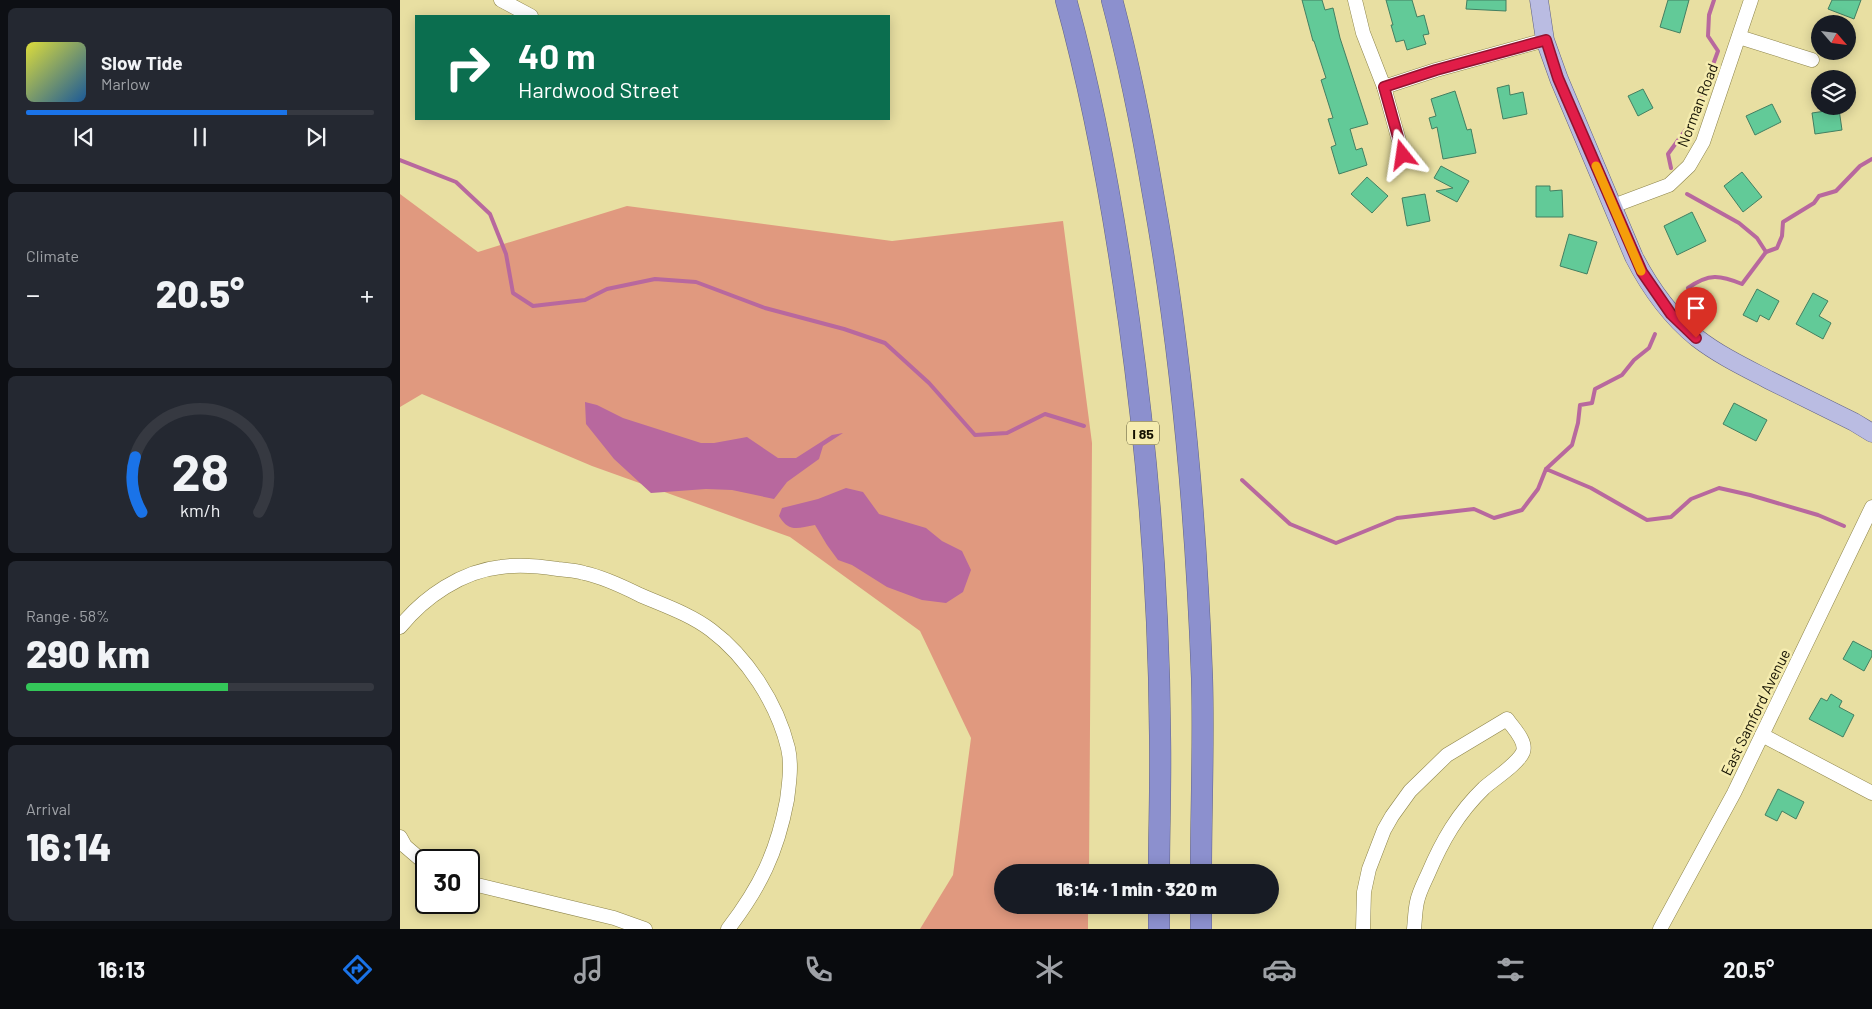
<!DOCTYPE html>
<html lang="en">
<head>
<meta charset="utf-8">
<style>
	body { margin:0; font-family:Barlow,sans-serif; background:#242831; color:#f1f3f6; height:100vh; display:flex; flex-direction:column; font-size:19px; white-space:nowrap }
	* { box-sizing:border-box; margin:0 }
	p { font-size:16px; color:#9ea1a6 }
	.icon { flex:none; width:28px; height:28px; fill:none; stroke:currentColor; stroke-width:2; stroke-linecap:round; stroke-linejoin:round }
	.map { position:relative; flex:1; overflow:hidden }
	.panel { display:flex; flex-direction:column; gap:8px; padding:8px; background:#0d0f14; width:400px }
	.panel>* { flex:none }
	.hud { position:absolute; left:15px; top:15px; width:475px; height:105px; border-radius:0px; box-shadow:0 2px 12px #0003; background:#0b6e4f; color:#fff; overflow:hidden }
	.needle { width:32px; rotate:118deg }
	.fabs { position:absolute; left:1411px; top:15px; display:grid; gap:10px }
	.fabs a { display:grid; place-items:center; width:45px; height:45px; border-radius:50%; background:#171b24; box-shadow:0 2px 12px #0003; font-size:25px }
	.speed { position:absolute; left:15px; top:849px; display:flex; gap:10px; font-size:25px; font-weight:700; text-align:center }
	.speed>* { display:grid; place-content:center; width:65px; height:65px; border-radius:50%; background:#171b24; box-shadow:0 2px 12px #0003; line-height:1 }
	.speed .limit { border:2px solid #111; border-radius:8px; background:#fff; color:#111 }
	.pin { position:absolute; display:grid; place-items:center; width:42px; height:42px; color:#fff; margin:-51px -21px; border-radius:50% 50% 50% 0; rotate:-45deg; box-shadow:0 0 5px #0007 }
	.pin .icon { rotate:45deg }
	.me { position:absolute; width:55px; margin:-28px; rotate:345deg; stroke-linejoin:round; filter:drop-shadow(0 0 4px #0008) }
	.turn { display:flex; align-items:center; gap:18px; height:105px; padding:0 20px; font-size:22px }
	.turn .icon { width:65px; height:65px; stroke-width:2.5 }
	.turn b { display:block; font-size:35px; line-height:42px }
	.big { font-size:38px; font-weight:800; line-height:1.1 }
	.panel .card { flex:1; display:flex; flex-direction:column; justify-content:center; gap:8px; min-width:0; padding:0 18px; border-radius:8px; background:#242831 }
	.panel .dial { align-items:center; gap:0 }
	.dial svg { height:130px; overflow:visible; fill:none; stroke:#363941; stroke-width:7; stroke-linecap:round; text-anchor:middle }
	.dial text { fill:#f1f3f6; stroke:none }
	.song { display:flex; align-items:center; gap:15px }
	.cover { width:60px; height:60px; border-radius:8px; background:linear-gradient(135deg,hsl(60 70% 55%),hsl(210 70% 35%)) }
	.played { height:5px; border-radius:2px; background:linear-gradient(90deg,#1a73e8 75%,#363941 75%) }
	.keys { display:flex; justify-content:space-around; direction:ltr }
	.heat { display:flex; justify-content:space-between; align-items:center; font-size:28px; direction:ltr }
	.charge { height:8px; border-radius:4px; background:linear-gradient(90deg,#34c759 58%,#363941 0) }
	.trip { position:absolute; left:594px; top:864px; width:285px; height:50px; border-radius:25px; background:#171b24; box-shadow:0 2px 12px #0003; font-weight:800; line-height:50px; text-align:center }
	.dock { display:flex; height:80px; justify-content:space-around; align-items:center; background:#090b0e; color:#9ea1a6 }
	.dock .icon { width:35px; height:35px }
	.dock .current { color:#1a73e8 }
	.dock b { font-size:22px; color:#f1f3f6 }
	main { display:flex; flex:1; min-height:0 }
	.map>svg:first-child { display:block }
	.green { fill:#e0997f }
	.water { fill:#b8689e }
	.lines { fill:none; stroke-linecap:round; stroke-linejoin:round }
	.stream { stroke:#b8689e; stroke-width:4 }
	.building { fill:#62ca98; stroke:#437f61 }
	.minor-casing { stroke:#8d844a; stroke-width:15 }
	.major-casing { stroke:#626386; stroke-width:19 }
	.highway-casing { stroke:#626386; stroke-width:22 }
	.minor { stroke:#fff; stroke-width:14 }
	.major { stroke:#babce2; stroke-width:18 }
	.highway { stroke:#8c90ce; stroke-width:21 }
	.route-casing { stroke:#92132f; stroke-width:12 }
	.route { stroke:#e11d48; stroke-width:9 }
	.slow { stroke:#f59e0b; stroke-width:9 }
	.labels { text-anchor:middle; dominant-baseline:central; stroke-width:5; stroke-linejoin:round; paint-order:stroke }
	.shield { fill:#f5ecaf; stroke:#575234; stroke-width:1 }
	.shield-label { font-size:14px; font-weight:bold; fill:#131000 }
	.street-label { font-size:15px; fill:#131000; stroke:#f5ecaf }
</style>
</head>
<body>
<main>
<section class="panel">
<div class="card">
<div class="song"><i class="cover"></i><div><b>Slow Tide</b><p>Marlow</p></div></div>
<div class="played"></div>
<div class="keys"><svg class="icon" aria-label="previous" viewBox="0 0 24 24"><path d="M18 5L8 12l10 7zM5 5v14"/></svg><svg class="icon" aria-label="pause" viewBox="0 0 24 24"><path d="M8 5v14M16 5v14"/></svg><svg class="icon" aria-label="next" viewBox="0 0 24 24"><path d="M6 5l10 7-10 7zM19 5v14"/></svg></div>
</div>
<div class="card"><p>Climate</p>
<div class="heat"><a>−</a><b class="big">20.5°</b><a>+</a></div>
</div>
<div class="card dial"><svg viewBox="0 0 100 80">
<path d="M14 69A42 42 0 1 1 86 69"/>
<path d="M14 69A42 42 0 0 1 10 35" stroke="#1a73e8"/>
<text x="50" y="56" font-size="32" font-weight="700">28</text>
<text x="50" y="72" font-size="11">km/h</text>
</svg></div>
<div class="card"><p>Range · 58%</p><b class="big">290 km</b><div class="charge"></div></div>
<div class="card"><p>Arrival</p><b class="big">16:14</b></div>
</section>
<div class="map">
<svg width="1472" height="929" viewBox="0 0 1472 929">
	<rect width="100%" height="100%" fill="#e8dfa2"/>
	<path class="green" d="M0,194L78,252L227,206L492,241L663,221L692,443L689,872H602V905H688V929H520L553,875L571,738L520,631L390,537L192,466L22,394L0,407Z"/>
	<g class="water">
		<path d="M185,402L197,405L223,418L301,443H314L347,437L378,458H396L432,435L443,433L423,446L419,459L387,482L374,499L332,490L306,489L251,493L214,459L186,424Z"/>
		<path d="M446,488L463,492L479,514L526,528L542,541L562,551L571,570L563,592L546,603L522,600L487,587L452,565L438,560L427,545L415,525C398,528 389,533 379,516L382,508L418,499Z"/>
	</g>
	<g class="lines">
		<g class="stream">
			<path d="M0,160L56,182L90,214L106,254L113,293L133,306L185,300L207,289L255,279L296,282L365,308L444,329L485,343L529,383L575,435L607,433L645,414L684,426"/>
			<path d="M1271,168L1268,154L1287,128L1296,111L1318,51L1308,36L1309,15L1314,0"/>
			<path d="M1287,194L1339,223L1357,238L1366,252"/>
			<path d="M1288,288C1309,273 1320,275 1342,284L1366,252L1377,248L1382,236L1383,222L1414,203L1419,196L1436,191L1460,166L1472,159"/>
			<path d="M1146,469L1172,445L1178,423L1180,405L1192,403L1195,389L1222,375L1234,360L1249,348L1255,334"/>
			<path d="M842,480L890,524L936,543L997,518L1074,509L1094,518L1122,510L1138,489L1146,469L1191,488L1247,520L1271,517L1291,499L1319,488L1350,495L1418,515L1444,526"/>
		</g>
	</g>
	<g class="building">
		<path d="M902,0H922L925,10L933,8L940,38L968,124L950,129L956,150L962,148L967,165L939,174L931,147L936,145L928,119L933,118L921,80L926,78L914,41H913Z"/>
		<path d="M986,0H1012L1017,17L1024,15L1029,34L1023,35L1026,44L1007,50L1004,40L996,42L991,25H993Z"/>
		<path d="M1067,0H1106V11L1066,9Z"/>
		<path d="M1268,0H1289L1280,33L1260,27Z"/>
		<path d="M1432,0H1461L1454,19L1428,9Z"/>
		<path d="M1109,85L1110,95L1123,92L1127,114L1103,119L1097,88Z"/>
		<path d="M1243,89L1253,108L1238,116L1228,96Z"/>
		<path d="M1055,91L1067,130L1071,129L1076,153L1043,159L1037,127L1032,129L1029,118L1036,116L1031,99Z"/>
		<path d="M1372,104L1381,122L1355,135L1346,116Z"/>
		<path d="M1439,109L1442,130L1415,134L1412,113Z"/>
		<path d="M1041,166L1069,181L1057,202L1036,191L1053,188L1034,178Z"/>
		<path d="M1342,172L1362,197L1343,212L1324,186Z"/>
		<path d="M967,177L988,196L972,213L951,194Z"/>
		<path d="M1136,186H1150V191L1162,190L1163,217H1136Z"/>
		<path d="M1025,194L1030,221L1007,226L1002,198Z"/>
		<path d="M1292,212L1306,241L1277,255L1264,226Z"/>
		<path d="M1169,234L1197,242L1187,274L1160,266Z"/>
		<path d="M1357,289L1379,301L1369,320L1360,315L1357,322L1343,315Z"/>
		<path d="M1413,293L1428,301L1419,316L1431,323L1423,339L1396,324Z"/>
		<path d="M1334,403L1367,420L1356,441L1323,424Z"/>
		<path d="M1453,641L1472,651V656L1464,671L1443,659Z"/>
		<path d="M1431,694L1442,701L1439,707L1454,715L1443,737L1409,719L1421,698L1427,701Z"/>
		<path d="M1378,789L1404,802L1396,819L1382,811L1377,821L1365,815Z"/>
	</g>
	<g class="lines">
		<g class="minor-casing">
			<g id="minor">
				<path d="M101,0L131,16"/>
				<path d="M955,0L963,33L984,87L1003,155"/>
				<path d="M1339,37L1412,60"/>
				<path d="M984,87L1036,70L1145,40"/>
				<path d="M1213,206L1269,185L1289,166L1303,142L1351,0"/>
				<path d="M0,627C24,597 62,571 101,567C120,564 139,566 158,569C166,570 175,570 184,573C203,577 222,586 240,595C263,605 290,614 311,630C347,657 377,703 388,748C392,765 389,784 387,800C377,853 360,887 328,929"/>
				<path d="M1362,735L1472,793"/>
				<path d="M0,837L5,846L26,864"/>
				<path d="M69,883L214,918L245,929"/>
				<path d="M963,929L964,892L969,869L984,830L992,816L1010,791L1047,755L1107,719C1113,728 1127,741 1123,752C1118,764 1094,779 1084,788C1058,813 1042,841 1028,874C1024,883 1019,892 1017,902C1015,911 1015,920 1014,929"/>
				<path d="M1260,929L1334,793L1472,507"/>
			</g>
		</g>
		<g class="major-casing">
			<path id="major" d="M1139,0L1145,40L1159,79L1234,257C1250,288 1270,316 1297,338C1319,355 1344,367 1369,380C1397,394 1426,408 1454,422L1472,433"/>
		</g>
		<g class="highway-casing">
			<g id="highway">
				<path d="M666,0C695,105 714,213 729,321C748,458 759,597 760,735C761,781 759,827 759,872"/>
				<path d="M712,0C729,64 742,129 753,194C782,354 796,516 802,678C804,743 801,808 801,872"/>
				<path d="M759,905V929"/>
				<path d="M801,929V905"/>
			</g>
		</g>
		<use href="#minor" class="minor"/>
		<use href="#major" class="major"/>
		<use href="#highway" class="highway"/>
	</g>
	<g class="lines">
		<g class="route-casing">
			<path id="route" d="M1003,155L984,87L1036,70L1146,40L1158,78L1242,272L1271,314L1296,338"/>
		</g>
		<use href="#route" class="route"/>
		<path class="slow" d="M1196,166L1241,271"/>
	</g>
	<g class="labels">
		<rect class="shield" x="727" y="421.5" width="32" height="23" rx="4"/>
		<g class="shield-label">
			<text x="743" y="433">I 85</text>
		</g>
		<g class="street-label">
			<text transform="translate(1297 105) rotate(-69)">Norman Road</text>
			<text transform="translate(1355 712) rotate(-64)">East Samford Avenue</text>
		</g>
	</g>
</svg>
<div class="fabs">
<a><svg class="needle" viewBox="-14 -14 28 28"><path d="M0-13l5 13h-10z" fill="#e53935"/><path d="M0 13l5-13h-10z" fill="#9ea1a6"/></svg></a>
<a><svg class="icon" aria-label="layers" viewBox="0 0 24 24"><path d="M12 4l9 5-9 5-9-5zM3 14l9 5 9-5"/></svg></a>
</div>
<div class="speed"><div class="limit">30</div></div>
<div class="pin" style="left:1296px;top:338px;background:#d93025"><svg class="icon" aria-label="arrive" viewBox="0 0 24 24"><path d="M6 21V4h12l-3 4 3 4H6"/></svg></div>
<svg class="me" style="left:1003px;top:155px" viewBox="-20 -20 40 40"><path d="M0-17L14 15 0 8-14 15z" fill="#e11d48" stroke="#fff" stroke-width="4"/></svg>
<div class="trip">16:14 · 1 min · 320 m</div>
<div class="hud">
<div class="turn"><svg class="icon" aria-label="right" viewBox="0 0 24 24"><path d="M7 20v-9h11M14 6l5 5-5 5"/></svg><div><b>40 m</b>Hardwood Street</div></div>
</div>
</div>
</main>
<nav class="dock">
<b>16:13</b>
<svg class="icon current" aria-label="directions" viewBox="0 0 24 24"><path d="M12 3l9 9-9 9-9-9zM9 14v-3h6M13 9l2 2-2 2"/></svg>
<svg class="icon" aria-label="music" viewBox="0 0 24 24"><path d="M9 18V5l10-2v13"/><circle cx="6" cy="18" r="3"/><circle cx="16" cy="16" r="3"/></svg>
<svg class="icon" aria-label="phone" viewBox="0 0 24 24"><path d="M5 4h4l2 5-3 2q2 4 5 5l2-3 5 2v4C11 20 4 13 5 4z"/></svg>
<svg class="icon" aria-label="climate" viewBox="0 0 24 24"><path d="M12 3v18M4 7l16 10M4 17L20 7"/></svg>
<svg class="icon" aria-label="car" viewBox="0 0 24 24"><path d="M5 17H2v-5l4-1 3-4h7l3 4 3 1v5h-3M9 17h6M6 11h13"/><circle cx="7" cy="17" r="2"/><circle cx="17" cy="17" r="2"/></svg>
<svg class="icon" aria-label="filters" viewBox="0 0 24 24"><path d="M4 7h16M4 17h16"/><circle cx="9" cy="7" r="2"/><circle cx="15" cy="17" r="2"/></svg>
<b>20.5°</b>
</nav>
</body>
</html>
